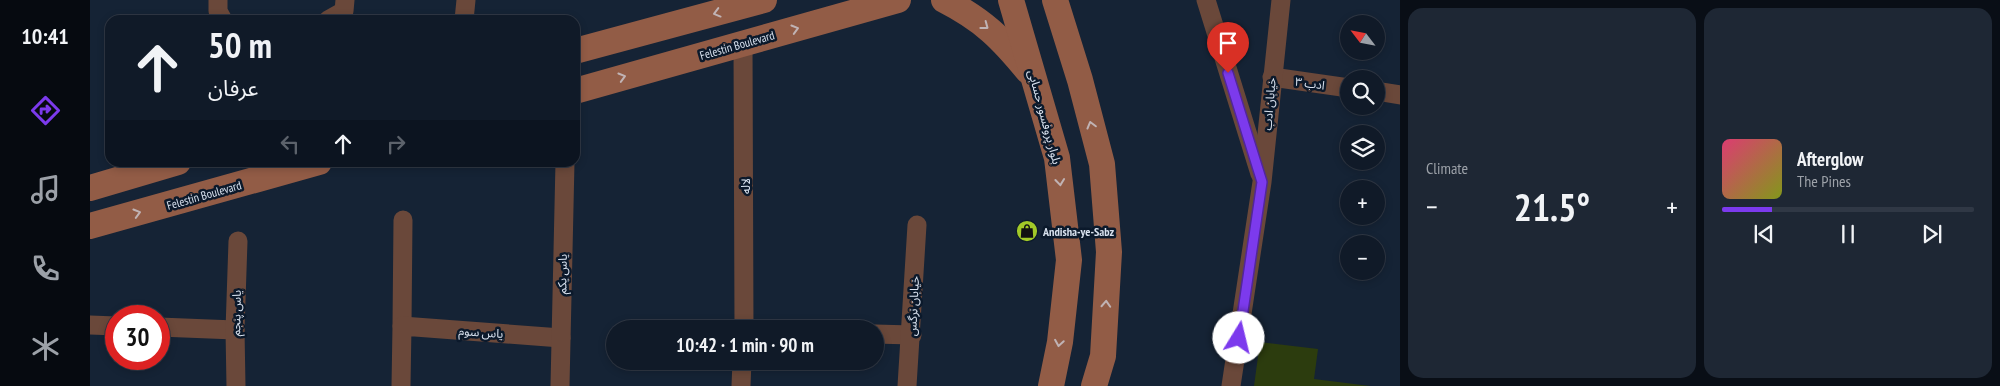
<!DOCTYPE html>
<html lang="en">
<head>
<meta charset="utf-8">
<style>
	body { margin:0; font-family:"PT Sans Narrow","Noto Sans Arabic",sans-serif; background:#1e2734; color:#f1f3f6; height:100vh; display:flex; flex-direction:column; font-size:19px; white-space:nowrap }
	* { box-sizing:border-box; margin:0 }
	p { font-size:16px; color:#9ca1a8 }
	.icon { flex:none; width:28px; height:28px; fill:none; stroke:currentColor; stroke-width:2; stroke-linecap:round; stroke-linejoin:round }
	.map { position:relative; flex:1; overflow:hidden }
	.details { display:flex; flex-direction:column; gap:8px; padding:8px; background:#090e16; width:600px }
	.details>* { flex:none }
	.guide { position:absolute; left:15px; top:15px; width:475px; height:152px; border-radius:15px; box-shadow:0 2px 8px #0003,0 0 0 1px #303845; background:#101a28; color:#f1f3f6; overflow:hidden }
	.needle { width:32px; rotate:302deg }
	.buttons { position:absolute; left:1250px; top:15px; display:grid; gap:10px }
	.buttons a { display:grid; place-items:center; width:45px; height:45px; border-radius:50%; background:#101a28; box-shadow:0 2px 8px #0003,0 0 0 1px #303845; font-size:25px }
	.speed { position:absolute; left:15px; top:305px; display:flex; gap:10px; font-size:25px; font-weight:700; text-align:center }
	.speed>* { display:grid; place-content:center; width:65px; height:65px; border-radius:50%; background:#101a28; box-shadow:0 2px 8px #0003,0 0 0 1px #303845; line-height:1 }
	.speed .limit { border:8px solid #d22; background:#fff; color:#111 }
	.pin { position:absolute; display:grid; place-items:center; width:42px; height:42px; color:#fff; margin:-51px -21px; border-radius:50% 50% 50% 0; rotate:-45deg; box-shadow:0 0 5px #0007 }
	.pin .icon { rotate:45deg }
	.me { position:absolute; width:55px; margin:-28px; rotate:9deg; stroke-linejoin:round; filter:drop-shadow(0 0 4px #0008) }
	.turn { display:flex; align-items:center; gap:18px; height:105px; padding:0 20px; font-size:22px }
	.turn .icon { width:65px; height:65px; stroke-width:2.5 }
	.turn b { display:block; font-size:35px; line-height:42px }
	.lanes { display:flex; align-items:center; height:48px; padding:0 20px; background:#0003; justify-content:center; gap:25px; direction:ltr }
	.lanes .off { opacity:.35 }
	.big { font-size:38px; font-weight:700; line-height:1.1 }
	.details .tile { flex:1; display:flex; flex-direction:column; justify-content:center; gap:8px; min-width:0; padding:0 18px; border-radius:15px; background:#1e2734 }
	.song { display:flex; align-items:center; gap:15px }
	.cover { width:60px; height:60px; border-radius:8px; background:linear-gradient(135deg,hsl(340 70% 55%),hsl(70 70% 35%)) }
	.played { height:5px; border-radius:2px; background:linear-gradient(90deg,#7c3aed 20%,#303845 20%) }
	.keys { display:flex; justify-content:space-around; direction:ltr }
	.heat { display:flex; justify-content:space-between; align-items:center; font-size:28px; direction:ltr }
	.details .tiles { flex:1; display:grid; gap:8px; grid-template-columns:repeat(2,1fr) }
	.trip { position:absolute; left:516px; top:320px; width:278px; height:50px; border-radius:25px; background:#101a28; box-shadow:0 2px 8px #0003,0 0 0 1px #303845; font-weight:700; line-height:50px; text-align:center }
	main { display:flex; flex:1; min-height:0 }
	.tab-bar { display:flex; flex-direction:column; width:90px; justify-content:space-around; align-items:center; background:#060a10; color:#9ca1a8 }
	.tab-bar .icon { width:35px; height:35px }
	.tab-bar .selected { color:#7c3aed }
	.tab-bar b { font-size:22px; color:#f1f3f6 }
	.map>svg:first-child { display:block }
	.green { fill:#2c3c0e }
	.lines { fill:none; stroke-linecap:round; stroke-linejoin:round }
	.street { stroke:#6a483a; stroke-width:19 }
	.secondary { stroke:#925c46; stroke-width:26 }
	.oneway { stroke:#c0b3b4 }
	.route-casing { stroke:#51269a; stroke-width:12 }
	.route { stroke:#7c3aed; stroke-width:9 }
	.labels { text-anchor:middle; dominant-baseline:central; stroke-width:5; stroke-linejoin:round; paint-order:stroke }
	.street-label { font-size:12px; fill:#d9e2ef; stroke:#0b192b }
	.poi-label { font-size:12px; font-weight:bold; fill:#d9e2ef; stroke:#0b192b; text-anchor:start }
</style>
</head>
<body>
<main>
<nav class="tab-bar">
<b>10:41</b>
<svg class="icon selected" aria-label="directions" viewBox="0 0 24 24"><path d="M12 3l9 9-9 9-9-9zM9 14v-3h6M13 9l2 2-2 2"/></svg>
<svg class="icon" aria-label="music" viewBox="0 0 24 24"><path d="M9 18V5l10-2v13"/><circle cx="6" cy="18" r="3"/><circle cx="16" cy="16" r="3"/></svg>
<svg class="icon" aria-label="phone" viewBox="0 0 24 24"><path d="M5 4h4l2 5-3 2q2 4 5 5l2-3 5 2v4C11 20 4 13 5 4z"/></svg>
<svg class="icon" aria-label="climate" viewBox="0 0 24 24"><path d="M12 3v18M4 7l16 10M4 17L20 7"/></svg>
</nav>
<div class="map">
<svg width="1310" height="386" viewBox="0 0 1310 386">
	<rect width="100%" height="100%" fill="#152335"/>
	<path class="green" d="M1170,342L1228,349L1224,379L1280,386H1164Z"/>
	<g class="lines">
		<g class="street">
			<path d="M128,0V11L133,20"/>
			<path d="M1116,0L1170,174"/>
			<path d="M238,20L254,11L255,0"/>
			<path d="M374,20L376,0"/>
			<path d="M653,43L654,329"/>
			<path d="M1182,77L1259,88"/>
			<path d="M1286,91L1310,95"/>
			<path d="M0,325L26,326"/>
			<path d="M312,326L313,220"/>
			<path d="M69,327L145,330"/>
			<path d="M785,334L822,335"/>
			<path d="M146,386L145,330L148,241"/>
			<path d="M311,386L312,326L471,338"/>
			<path d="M470,386L475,162"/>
			<path d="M651,386L652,361"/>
			<path d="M817,386L827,225"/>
			<path d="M1141,386L1172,182L1191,0"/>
		</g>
		<g class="secondary">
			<path d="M854,0C893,20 911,38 938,71"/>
			<path d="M921,0L967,158L979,260L970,342L961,386"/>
			<path d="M965,0L990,80L1012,164L1019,252L1013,356L1004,386"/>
			<path d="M485,51L674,0"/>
			<path d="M485,91L808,0"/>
			<path d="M0,188L88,162"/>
			<path d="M0,226L229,162"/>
		</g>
	</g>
	<defs><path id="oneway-chevron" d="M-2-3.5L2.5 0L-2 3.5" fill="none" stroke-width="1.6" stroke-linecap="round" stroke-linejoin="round" transform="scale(1.25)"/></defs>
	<g class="oneway">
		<use href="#oneway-chevron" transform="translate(627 13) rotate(165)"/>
		<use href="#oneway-chevron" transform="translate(895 26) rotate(37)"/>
		<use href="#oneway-chevron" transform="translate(705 29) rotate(-16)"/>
		<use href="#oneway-chevron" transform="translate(532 77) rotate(-16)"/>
		<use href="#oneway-chevron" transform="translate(1001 125) rotate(-105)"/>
		<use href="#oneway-chevron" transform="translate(970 182) rotate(84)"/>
		<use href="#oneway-chevron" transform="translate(47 213) rotate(-16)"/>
		<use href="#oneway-chevron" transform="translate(1016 304) rotate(-87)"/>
		<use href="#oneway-chevron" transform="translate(969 343) rotate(99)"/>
	</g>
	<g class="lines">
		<g class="route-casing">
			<path id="route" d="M1138,73L1172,182L1149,338"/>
		</g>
		<use href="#route" class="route"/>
	</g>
	<defs>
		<g id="shop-disc" transform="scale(1.125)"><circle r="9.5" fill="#a2c928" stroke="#0b192b"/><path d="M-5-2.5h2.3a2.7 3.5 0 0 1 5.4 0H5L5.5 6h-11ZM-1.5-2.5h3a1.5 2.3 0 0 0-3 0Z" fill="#111"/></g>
	</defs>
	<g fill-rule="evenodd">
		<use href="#shop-disc" x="937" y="231"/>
	</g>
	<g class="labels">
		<g class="street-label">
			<text transform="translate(647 45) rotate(-16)">Felestin Boulevard</text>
			<text transform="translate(1220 83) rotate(8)">ادب ۳</text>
			<text transform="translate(1179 104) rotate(-85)">خیابان ادب</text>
			<text transform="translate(955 117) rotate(75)">بلوار پروفسور حسابی</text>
			<text transform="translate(655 186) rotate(-90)">لاله</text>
			<text transform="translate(114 195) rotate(-16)">Felestin Boulevard</text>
			<text transform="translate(472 274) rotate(-89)">یاس یکم</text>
			<text transform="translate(823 306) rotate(-87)">خیابان نرگس</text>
			<text transform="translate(146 313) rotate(-89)">یاس پنجم</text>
			<text transform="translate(391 332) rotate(4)">یاس سوم</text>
		</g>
		<g class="poi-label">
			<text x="953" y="231">Andisha-ye-Sabz</text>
		</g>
	</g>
</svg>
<div class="buttons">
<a><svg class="needle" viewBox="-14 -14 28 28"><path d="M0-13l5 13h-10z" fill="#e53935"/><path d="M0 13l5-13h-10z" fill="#9ca1a8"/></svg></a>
<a><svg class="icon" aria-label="search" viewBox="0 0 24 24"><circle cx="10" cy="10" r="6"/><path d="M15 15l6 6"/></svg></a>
<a><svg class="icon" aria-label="layers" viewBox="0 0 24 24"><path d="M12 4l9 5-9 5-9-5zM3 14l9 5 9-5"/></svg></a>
<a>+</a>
<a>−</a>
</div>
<div class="speed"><div class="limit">30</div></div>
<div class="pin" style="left:1138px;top:73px;background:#d93025"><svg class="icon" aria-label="arrive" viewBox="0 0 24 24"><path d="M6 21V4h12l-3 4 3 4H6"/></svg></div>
<svg class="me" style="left:1149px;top:338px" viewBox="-20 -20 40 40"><circle r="19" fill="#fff"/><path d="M0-13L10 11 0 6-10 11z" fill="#7c3aed"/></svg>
<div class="trip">10:42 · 1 min · 90 m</div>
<div class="guide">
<div class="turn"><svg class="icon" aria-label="ahead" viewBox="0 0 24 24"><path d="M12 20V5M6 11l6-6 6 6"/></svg><div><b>50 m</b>عرفان</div></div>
<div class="lanes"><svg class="icon off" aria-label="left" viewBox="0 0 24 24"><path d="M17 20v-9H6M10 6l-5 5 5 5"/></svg><svg class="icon" aria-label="ahead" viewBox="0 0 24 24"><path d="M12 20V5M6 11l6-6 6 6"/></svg><svg class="icon off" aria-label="right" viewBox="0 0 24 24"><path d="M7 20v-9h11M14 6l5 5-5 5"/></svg></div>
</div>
</div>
<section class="details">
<div class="tiles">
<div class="tile"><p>Climate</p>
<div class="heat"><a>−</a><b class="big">21.5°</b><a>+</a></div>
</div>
<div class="tile">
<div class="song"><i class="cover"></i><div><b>Afterglow</b><p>The Pines</p></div></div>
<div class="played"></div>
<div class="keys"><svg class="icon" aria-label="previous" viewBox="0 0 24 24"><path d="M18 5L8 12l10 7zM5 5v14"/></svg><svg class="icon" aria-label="pause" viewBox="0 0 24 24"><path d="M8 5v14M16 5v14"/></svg><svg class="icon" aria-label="next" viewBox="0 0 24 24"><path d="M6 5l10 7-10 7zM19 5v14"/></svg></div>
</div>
</div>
</section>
</main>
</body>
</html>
